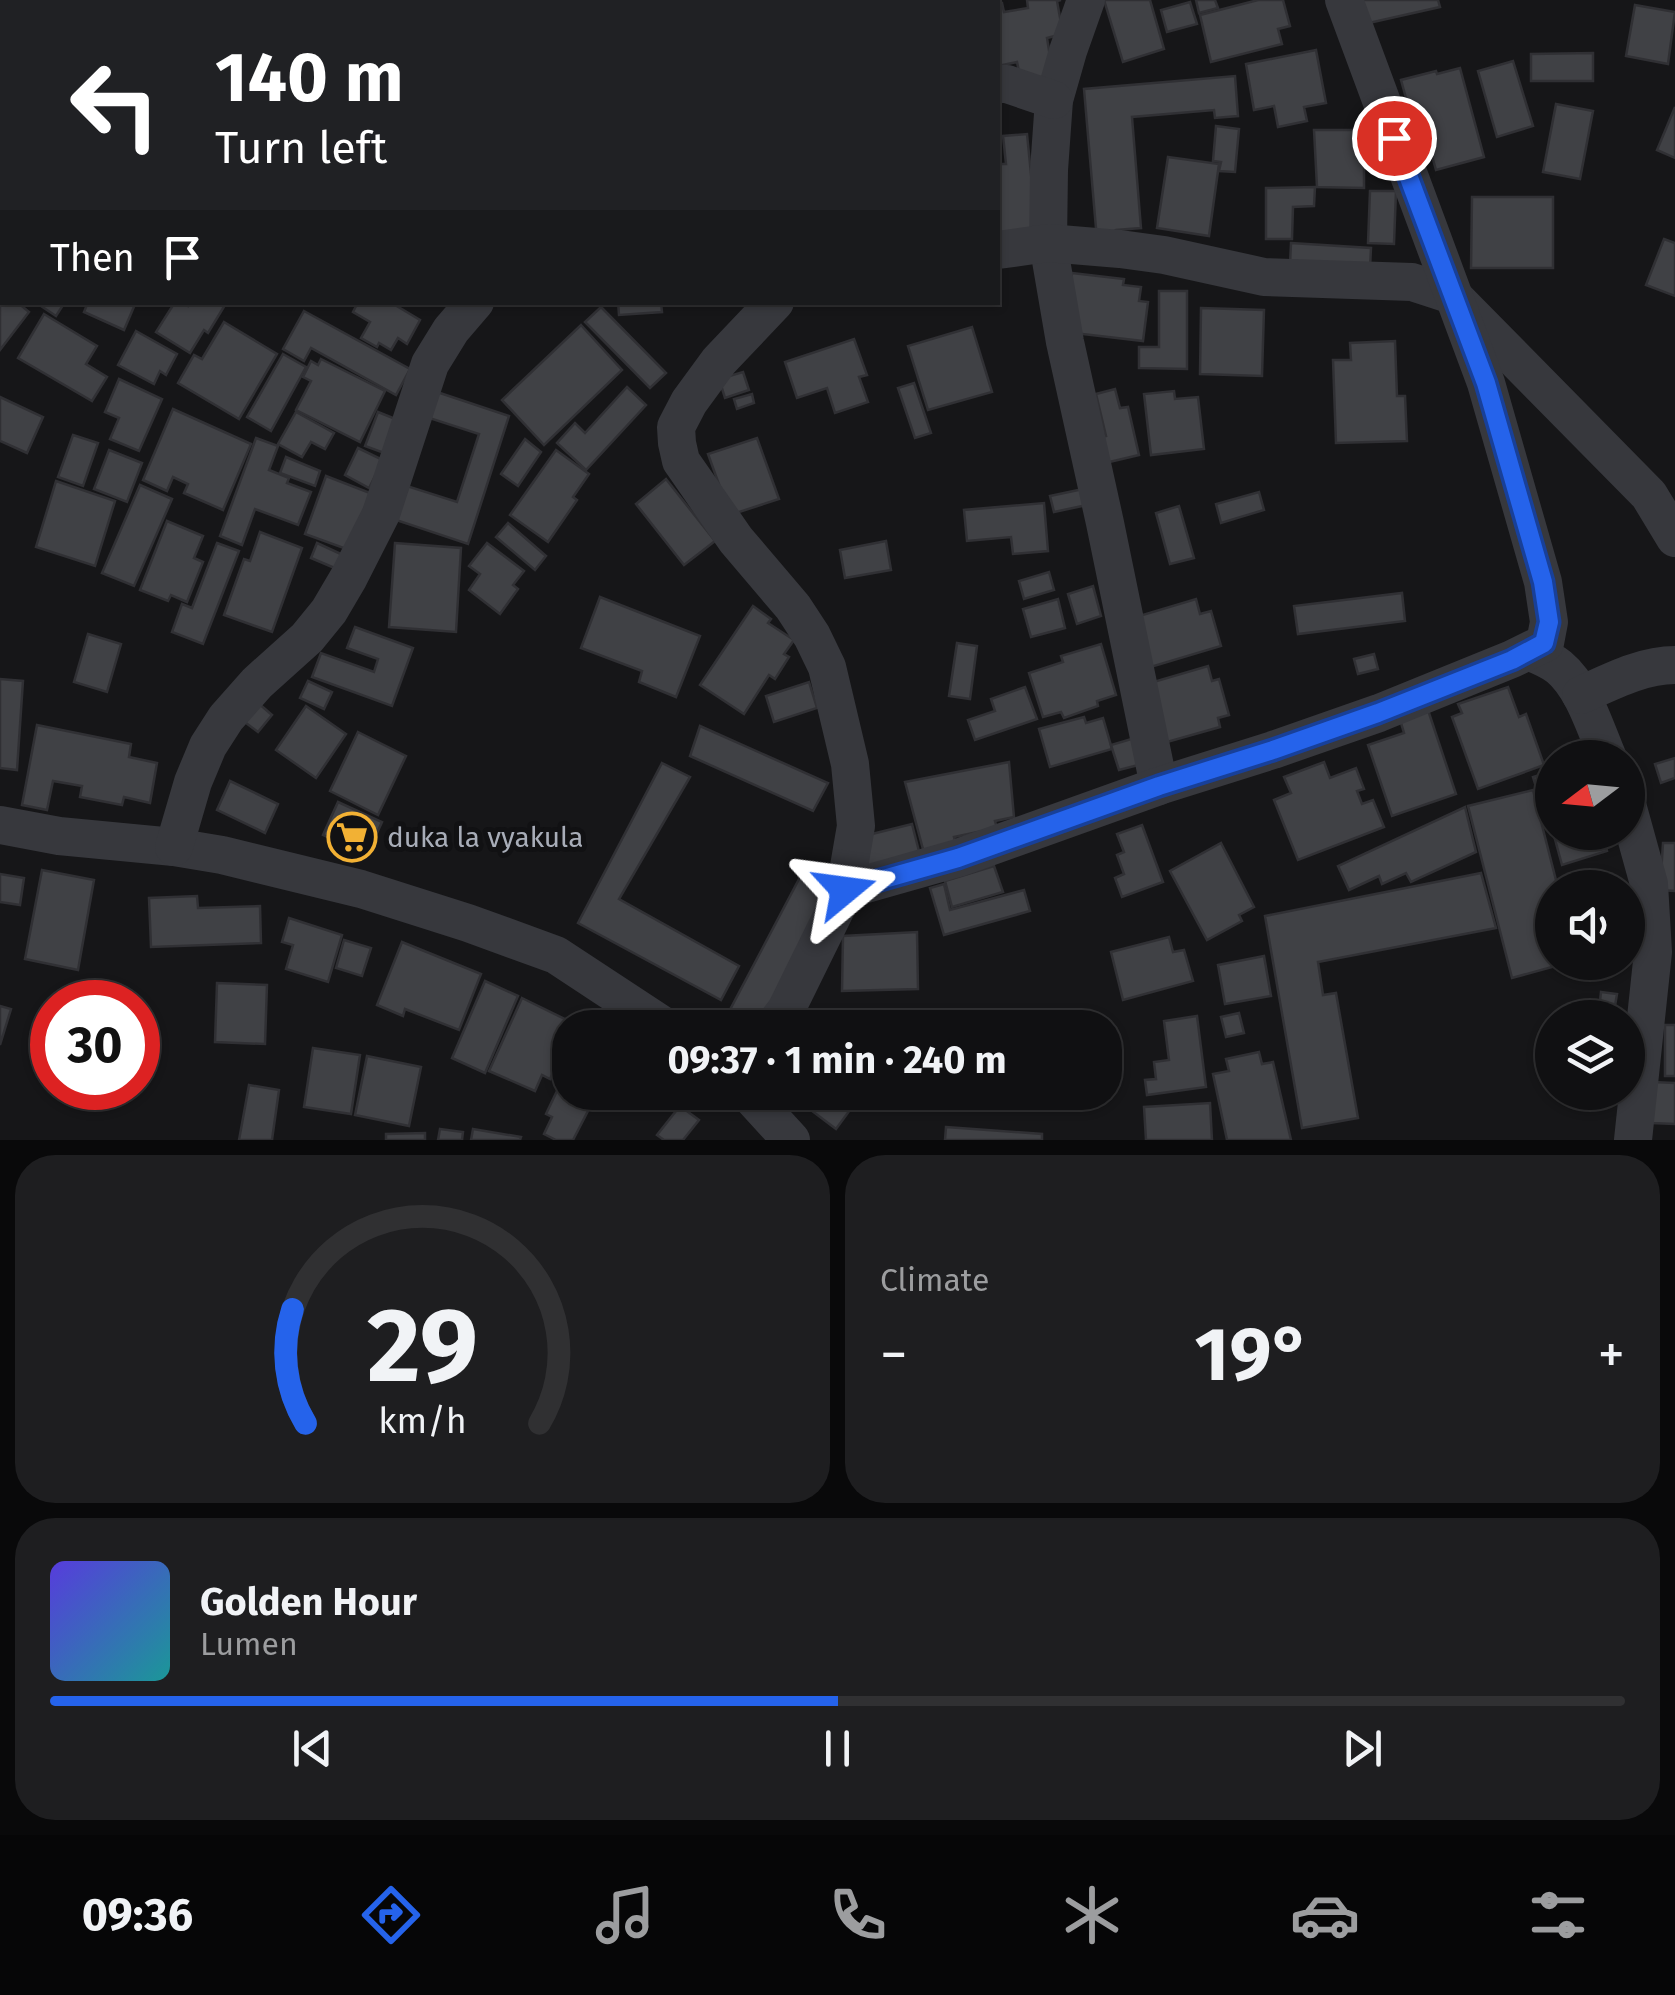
<!DOCTYPE html>
<html lang="en">
<head>
<meta charset="utf-8">
<style>
	body { margin:0; font-family:"Fira Sans",sans-serif; background:#1e1e20; color:#f1f3f6; height:100vh; display:flex; flex-direction:column; font-size:38px; white-space:nowrap }
	* { box-sizing:border-box; margin:0 }
	p { font-size:32px; color:#9c9d9f }
	.icon { flex:none; width:55px; height:55px; fill:none; stroke:currentColor; stroke-width:2; stroke-linecap:round; stroke-linejoin:round }
	.map { position:relative; height:1140px; overflow:hidden }
	.side { display:flex; flex-direction:column; gap:15px; padding:15px; background:#09090a; flex:1 }
	.side>* { flex:none }
	.top-card { position:absolute; left:0px; top:0px; width:1000px; height:305px; box-shadow:0 2px 8px #0004,0 0 0 2px #303032; background:#202124; color:#fff; overflow:hidden }
	.needle { width:65px; rotate:254deg }
	.tools { position:absolute; left:1535px; top:740px; display:grid; gap:20px }
	.tools a { display:grid; place-items:center; width:110px; height:110px; border-radius:50%; background:#101012; box-shadow:0 2px 8px #0004,0 0 0 2px #303032; font-size:50px }
	.speed { position:absolute; left:30px; top:980px; display:flex; gap:20px; font-size:50px; font-weight:700; text-align:center }
	.speed>* { display:grid; place-content:center; width:130px; height:130px; border-radius:50%; background:#101012; box-shadow:0 2px 8px #0004,0 0 0 2px #303032; line-height:1 }
	.speed .limit { border:15px solid #d22; background:#fff; color:#111 }
	.pin { position:absolute; display:grid; place-items:center; width:85px; height:85px; color:#fff; margin:-42px; border:5px solid #fff; border-radius:50%; box-shadow:0 2px 10px #0007 }
	.me { position:absolute; width:110px; margin:-55px; rotate:74deg; stroke-linejoin:round; filter:drop-shadow(0 0 8px #0008) }
	.turn { display:flex; align-items:center; gap:35px; height:210px; padding:0 50px; font-size:45px }
	.turn .icon { width:130px; height:130px; stroke-width:2.5 }
	.turn b { display:block; font-size:70px; line-height:85px }
	.then { display:flex; align-items:center; height:95px; padding:0 50px; background:#0003; gap:20px; font-size:38px }
	.big { font-size:75px; font-weight:700; line-height:1.1 }
	.side .widget { flex:1; display:flex; flex-direction:column; justify-content:center; gap:15px; min-width:0; padding:0 35px; border-radius:40px; background:#1e1e20 }
	.side .dial { align-items:center; gap:0 }
	.dial svg { height:260px; overflow:visible; fill:none; stroke:#303032; stroke-width:7; stroke-linecap:round; text-anchor:middle }
	.dial text { fill:#f1f3f6; stroke:none }
	.song { display:flex; align-items:center; gap:30px }
	.cover { width:120px; height:120px; border-radius:15px; background:linear-gradient(135deg,hsl(250 70% 55%),hsl(180 70% 35%)) }
	.played { height:10px; border-radius:5px; background:linear-gradient(90deg,#2563eb 50%,#303032 50%) }
	.keys { display:flex; justify-content:space-around; direction:ltr }
	.heat { display:flex; justify-content:space-between; align-items:center; font-size:55px; direction:ltr }
	.side .tiles { flex:1; display:grid; gap:15px; grid-template-columns:1fr 1fr }
	.widget:last-child { grid-column:span 2 }
	.trip { position:absolute; left:552px; top:1010px; width:570px; height:100px; border-radius:40px; background:#101012; box-shadow:0 2px 8px #0004,0 0 0 2px #303032; font-weight:700; line-height:100px; text-align:center }
	.menu { display:flex; height:160px; justify-content:space-around; align-items:center; background:#060607; color:#9c9d9f }
	.menu .icon { width:70px; height:70px }
	.menu .current { color:#2563eb }
	.menu b { font-size:45px; color:#f1f3f6 }
	.map>svg:first-child { display:block }
	.building { fill:#404145; stroke:#303034; stroke-width:2.5 }
	.lines { fill:none; stroke-linecap:round; stroke-linejoin:round }
	.minor { stroke:#37383d; stroke-width:38 }
	.route-casing { stroke:#184099; stroke-width:25 }
	.route { stroke:#2563eb; stroke-width:18 }
	.labels { text-anchor:middle; dominant-baseline:central; stroke-width:10; stroke-linejoin:round; paint-order:stroke }
	.poi-label { font-size:28px; fill:#a8adb8; stroke:#111113; text-anchor:start }
</style>
</head>
<body>
<div class="map">
<svg width="1675" height="1140" viewBox="0 0 1675 1140">
	<rect width="100%" height="100%" fill="#161618"/>
	<g class="building">
		<path d="M193,0H267L258,2H193Z"/>
		<path d="M801,0H876L874,2H804Z"/>
		<path d="M1027,0H1061L1057,1L1063,34L1047,38L1053,75L1021,81L1017,62L998,66V3H1002L1004,12L1028,8Z"/>
		<path d="M1104,0H1150L1164,49L1123,62Z"/>
		<path d="M1196,0H1215L1218,8L1199,13Z"/>
		<path d="M1258,0H1283L1290,26L1278,29L1282,44L1211,62L1200,15Z"/>
		<path d="M1355,0H1438L1440,7L1360,25Z"/>
		<path d="M1190,2L1197,24L1167,32L1161,10Z"/>
		<path d="M1635,5L1675,12L1668,64L1626,56Z"/>
		<path d="M1316,50L1326,103L1304,107L1307,121L1278,127L1274,106L1254,110L1246,64Z"/>
		<path d="M1593,53V81H1531V54Z"/>
		<path d="M1513,61L1533,126L1497,137L1478,71Z"/>
		<path d="M1460,68L1484,157L1436,170L1426,135L1432,133L1430,123L1414,127L1401,80L1436,71L1437,74Z"/>
		<path d="M1235,76L1238,116L1215,118L1214,110L1132,117L1141,228L1116,230L1097,240L1084,89Z"/>
		<path d="M1556,104L1593,111L1580,179L1543,172Z"/>
		<path d="M1675,107V158L1657,150Z"/>
		<path d="M1216,126L1239,129L1235,172L1219,171L1221,162L1213,161Z"/>
		<path d="M1314,130H1364V188L1317,187Z"/>
		<path d="M1027,134L1037,234L998,238V164H1006L1003,136Z"/>
		<path d="M1168,157L1219,164L1209,236L1157,228Z"/>
		<path d="M1315,187L1314,206L1293,207L1292,239H1266V188Z"/>
		<path d="M1370,191H1396L1394,244L1368,243Z"/>
		<path d="M1472,197H1553V268H1471Z"/>
		<path d="M1664,239L1675,243V296L1646,285Z"/>
		<path d="M1291,243L1371,248L1370,268L1290,264Z"/>
		<path d="M1072,273L1124,279L1123,285L1141,287L1139,301L1148,302L1143,341L1065,332Z"/>
		<path d="M0,290L2,291V302H17L29,312L0,350Z"/>
		<path d="M1159,291H1187V369L1139,368V347H1159Z"/>
		<path d="M35,302H65L56,316Z"/>
		<path d="M88,302H136L124,330L84,312Z"/>
		<path d="M175,302H182L188,306L190,302H221L225,305L208,333L204,330L190,353L156,332Z"/>
		<path d="M358,302H390L420,320L407,344L398,338L391,350L379,343L377,347L361,338L370,322L353,312Z"/>
		<path d="M618,302H661L662,312L619,315Z"/>
		<path d="M601,307L666,373L650,388L585,322Z"/>
		<path d="M1201,308L1264,310L1262,376L1200,374Z"/>
		<path d="M304,311L410,369L396,395L311,348L304,361L283,349Z"/>
		<path d="M44,314L97,346L86,364L107,377L92,401L18,358Z"/>
		<path d="M224,322L277,354L239,419L178,383L194,355L202,359Z"/>
		<path d="M581,325L622,370L544,445L502,400Z"/>
		<path d="M972,327L992,392L928,410L908,346Z"/>
		<path d="M136,331L177,354L166,375L160,371L154,384L118,365Z"/>
		<path d="M854,339L867,375L859,377L868,402L835,413L827,388L797,398L785,362Z"/>
		<path d="M1395,341L1397,396H1405L1407,441L1336,443L1333,360H1351L1350,343Z"/>
		<path d="M283,354L306,367L271,431L247,417Z"/>
		<path d="M321,359L385,391L360,442L296,410L311,381L303,377L311,361L318,365Z"/>
		<path d="M743,372L749,390L725,398L719,379Z"/>
		<path d="M119,379L162,399L139,451L110,439L119,418L105,412Z"/>
		<path d="M914,383L931,433L915,438L898,388Z"/>
		<path d="M627,387L646,405L586,470L557,443L575,423L585,433Z"/>
		<path d="M428,389L509,416L468,544L396,520L407,486L457,502L479,434L420,415Z"/>
		<path d="M1115,389L1120,408L1128,407L1139,455L1101,464L1095,438L1106,436L1096,394Z"/>
		<path d="M1174,391L1175,399L1198,397L1204,449L1151,455L1144,394Z"/>
		<path d="M752,394L754,403L737,409L734,399Z"/>
		<path d="M0,397L43,417L27,453L0,441Z"/>
		<path d="M173,409L251,444L223,510L184,493L188,484L173,477L167,491L143,480Z"/>
		<path d="M296,412L334,433L325,449L311,442L302,457L278,444Z"/>
		<path d="M378,412L398,420L384,453L365,446Z"/>
		<path d="M73,435L98,443L83,486L58,477Z"/>
		<path d="M256,438L278,446L269,470L289,478L287,483L311,492L298,525L255,509L242,545L220,536Z"/>
		<path d="M757,438L779,499L730,515L708,454Z"/>
		<path d="M525,439L541,452L518,486L501,474Z"/>
		<path d="M358,448L383,460L369,488L345,475Z"/>
		<path d="M109,450L142,463L127,502L94,489Z"/>
		<path d="M556,450L589,474L573,497L577,500L548,542L510,515Z"/>
		<path d="M286,457L320,471L315,486L280,473Z"/>
		<path d="M326,476L370,493L349,550L305,534Z"/>
		<path d="M666,479L715,541L684,565L636,504Z"/>
		<path d="M56,481L115,501L95,566L36,547Z"/>
		<path d="M140,485L172,499L134,586L102,573Z"/>
		<path d="M1083,489L1087,505L1054,512L1050,496Z"/>
		<path d="M1259,492L1264,510L1221,523L1216,504Z"/>
		<path d="M1044,503L1048,551L1013,554L1011,537L967,541L964,510Z"/>
		<path d="M1179,506L1194,558L1170,564L1156,513Z"/>
		<path d="M167,521L203,536L194,558L203,562L187,602L171,595L168,601L140,590Z"/>
		<path d="M508,523L546,556L535,570L496,537Z"/>
		<path d="M260,532L302,548L272,632L224,615L244,559L250,561Z"/>
		<path d="M886,541L891,570L845,578L840,550Z"/>
		<path d="M217,543L239,551L203,644L172,632L182,604L192,608Z"/>
		<path d="M317,543L343,555L337,569L311,558Z"/>
		<path d="M395,543L461,548L456,632L389,627Z"/>
		<path d="M487,543L524,571L513,585L518,589L500,614L469,590L480,574L469,566Z"/>
		<path d="M1049,572L1054,590L1024,599L1019,581Z"/>
		<path d="M1093,586L1101,616L1077,624L1068,594Z"/>
		<path d="M1402,593L1405,621L1298,634L1294,606Z"/>
		<path d="M600,597L700,636L676,697L639,682L642,671L581,648Z"/>
		<path d="M1058,599L1065,628L1031,637L1023,609Z"/>
		<path d="M1196,599L1200,614L1211,611L1221,646L1144,669L1129,619Z"/>
		<path d="M753,606L771,619L768,623L794,640L784,654L789,657L775,679L769,675L744,714L700,685Z"/>
		<path d="M355,627L413,648L392,706L312,677L321,653L374,672L378,659L347,648Z"/>
		<path d="M88,634L121,644L107,692L74,682Z"/>
		<path d="M957,643L977,646L970,699L949,696Z"/>
		<path d="M1101,644L1116,695L1097,701L1098,706L1064,718L1061,712L1043,717L1029,673L1063,662L1061,656Z"/>
		<path d="M1374,654L1378,669L1358,674L1354,659Z"/>
		<path d="M1208,666L1212,681L1219,679L1229,715L1218,718L1220,727L1160,744L1143,685Z"/>
		<path d="M0,679L23,681L17,770L0,768Z"/>
		<path d="M308,681L332,692L324,709L300,698Z"/>
		<path d="M809,682L817,708L774,722L766,696Z"/>
		<path d="M1025,687L1037,719L975,740L968,720L995,711L991,699Z"/>
		<path d="M1508,687L1519,717L1526,714L1544,765L1478,789L1452,717L1462,713L1458,704Z"/>
		<path d="M257,702L272,715L258,732L242,720Z"/>
		<path d="M1426,704L1456,794L1392,816L1368,745L1404,733L1398,713Z"/>
		<path d="M306,706L346,734L316,778L276,750Z"/>
		<path d="M1084,717L1086,723L1103,718L1112,749L1050,767L1039,729Z"/>
		<path d="M37,725L131,744L129,757L157,763L150,803L124,797L122,805L80,797L82,786L53,781L47,810L22,805Z"/>
		<path d="M700,726L828,783L813,811L690,756Z"/>
		<path d="M358,732L406,756L378,815L330,791Z"/>
		<path d="M1138,737L1146,763L1119,770L1111,745Z"/>
		<path d="M1675,758V778L1661,783L1655,764Z"/>
		<path d="M1009,762L1014,817L995,821L997,828L954,837L956,846L924,853L905,782Z"/>
		<path d="M1324,762L1330,778L1356,768L1364,789L1357,791L1362,804L1373,800L1384,827L1298,860L1274,800L1291,793L1284,777Z"/>
		<path d="M662,763L690,777L619,899L739,966L721,1000L578,923Z"/>
		<path d="M1552,771V799L1541,803L1533,777Z"/>
		<path d="M230,781L278,804L265,833L217,810Z"/>
		<path d="M1533,790L1558,888H1552V962H1570L1512,978L1468,806Z"/>
		<path d="M338,802L382,822L370,848L360,843L357,851L323,835Z"/>
		<path d="M1465,807L1476,852L1411,882L1406,873L1382,884L1379,876L1349,890L1338,866Z"/>
		<path d="M912,824L921,859L868,872L860,837Z"/>
		<path d="M1142,825L1163,882L1122,897L1115,878L1124,874L1117,855L1124,852L1117,834Z"/>
		<path d="M1553,832H1602L1607,851L1562,865Z"/>
		<path d="M1221,843L1254,907L1239,915L1242,921L1207,940L1170,871Z"/>
		<path d="M1663,843H1675V891L1660,890Z"/>
		<path d="M807,864L836,879L758,1028H735L724,1021Z"/>
		<path d="M994,866L1003,892L952,907L945,881Z"/>
		<path d="M42,870L94,880L78,970L25,959Z"/>
		<path d="M1481,873L1496,928L1318,962L1323,995L1336,993L1358,1118L1302,1128L1265,916Z"/>
		<path d="M0,874L24,878L20,905L0,902Z"/>
		<path d="M944,884L950,910L1024,890L1030,911L944,935L930,888Z"/>
		<path d="M197,896L198,908L260,906L261,943L151,947L149,898Z"/>
		<path d="M289,918L342,935L328,982L286,969L293,945L282,942Z"/>
		<path d="M917,932L918,989L842,991L843,936Z"/>
		<path d="M1169,937L1173,952L1184,950L1193,981L1123,1000L1111,952Z"/>
		<path d="M344,940L371,948L362,976L336,968Z"/>
		<path d="M402,942L481,974L459,1030L405,1009L403,1016L377,1005Z"/>
		<path d="M1264,956L1271,996L1225,1004L1218,965Z"/>
		<path d="M485,981L518,996L485,1073L452,1058Z"/>
		<path d="M217,983L267,985L265,1044L215,1042Z"/>
		<path d="M1601,992L1617,994L1613,1018H1598Z"/>
		<path d="M62,993L93,1002H59Z"/>
		<path d="M522,998L575,1024L574,1028H570V1035L550,1079L542,1075L535,1091L489,1071Z"/>
		<path d="M0,1006L11,1009L0,1045Z"/>
		<path d="M1239,1013L1244,1033L1226,1037L1221,1017Z"/>
		<path d="M1197,1016L1206,1087L1147,1095L1145,1080L1156,1079L1154,1062L1169,1060L1164,1021Z"/>
		<rect x="1665" y="1025" width="10" height="51"/>
		<path d="M52,1026V1067L42,1064Z"/>
		<path d="M313,1048L360,1055L351,1114L304,1107Z"/>
		<path d="M1259,1052L1262,1064L1273,1062L1291,1140H1227L1213,1074L1229,1071L1226,1059Z"/>
		<path d="M367,1056L421,1067L409,1126L355,1115Z"/>
		<path d="M569,1065L570,1092H599L593,1106L558,1090Z"/>
		<path d="M1653,1082L1675,1083V1124L1652,1123Z"/>
		<path d="M249,1085L279,1090L272,1140H239Z"/>
		<path d="M557,1091L590,1107L573,1140H556L544,1134L552,1117L546,1114Z"/>
		<path d="M787,1092H850L858,1099L836,1129Z"/>
		<path d="M1210,1103L1212,1140H1146L1144,1107Z"/>
		<path d="M680,1106L699,1120L683,1140H664L657,1135Z"/>
		<path d="M946,1127L1042,1134V1140H945Z"/>
		<path d="M440,1129L463,1132L462,1140H438Z"/>
		<path d="M473,1129L521,1137L520,1140H471Z"/>
		<path d="M425,1133V1140H386V1134Z"/>
	</g>
	<g class="lines">
		<g class="minor">
			<path d="M552,0V2"/>
			<path d="M777,0L780,2"/>
			<path d="M1086,0L1068,51L1054,100L1049,170L1048,243L1065,342L1105,523L1159,786"/>
			<path d="M998,84H1007L1054,100"/>
			<path d="M998,250L1048,243L1120,249L1164,255L1264,277L1412,282L1452,295L1649,495L1675,538"/>
			<path d="M1530,652C1540,656 1550,660 1559,667C1584,688 1595,728 1608,758"/>
			<path d="M1581,695C1610,682 1642,665 1675,665"/>
			<path d="M1628,808L1649,884L1653,952L1633,1140"/>
			<path d="M0,825L59,836L174,847L222,855L361,889L468,923L556,955L667,1028"/>
			<path d="M174,847L193,782L208,746L226,718L257,683L307,638L329,611L349,577L381,514L430,364L451,330L475,302"/>
			<path d="M845,890L958,858L1159,786L1273,750L1379,713L1512,659L1545,643L1549,622L1543,582L1486,383L1344,0"/>
			<path d="M772,1028L786,1010L845,890L856,826L850,764L827,667L812,636L793,607L736,540L681,461L677,443L676,427L689,402L719,361L775,302"/>
			<path d="M747,1092L791,1140"/>
		</g>
	</g>
	<g class="lines">
		<g class="route-casing">
			<path id="route" d="M845,890L958,858L1159,786L1273,750L1378,713L1512,660L1544,643L1549,622L1543,582L1486,383L1394,138"/>
		</g>
		<use href="#route" class="route"/>
	</g>
	<defs>
		<g id="supermarket-ring" transform="scale(2.5)"><circle r="9.5" fill="#111113" stroke="#f2b134" stroke-width="1.5"/><path d="M-6-5.5h2.5l.6 2H6L4.5 2H-2.5L-4.4-4H-6ZM-1.5 3.2a1.3 1.3 0 1 0 .1 0ZM3 3.2a1.3 1.3 0 1 0 .1 0Z" fill="#f2b134"/></g>
	</defs>
	<g fill-rule="evenodd">
		<use href="#supermarket-ring" x="352" y="837"/>
	</g>
	<g class="labels">
		<g class="poi-label">
			<text x="387" y="837">duka la vyakula</text>
		</g>
	</g>
</svg>
<div class="tools">
<a><svg class="needle" viewBox="-14 -14 28 28"><path d="M0-13l5 13h-10z" fill="#e53935"/><path d="M0 13l5-13h-10z" fill="#9c9d9f"/></svg></a>
<a><svg class="icon" aria-label="sound" viewBox="0 0 24 24"><path d="M4 9h4l5-4v14l-5-4H4zM17 9q2 3 0 6"/></svg></a>
<a><svg class="icon" aria-label="layers" viewBox="0 0 24 24"><path d="M12 4l9 5-9 5-9-5zM3 14l9 5 9-5"/></svg></a>
</div>
<div class="speed"><div class="limit">30</div></div>
<div class="pin" style="left:1394px;top:138px;background:#d93025"><svg class="icon" aria-label="arrive" viewBox="0 0 24 24"><path d="M6 21V4h12l-3 4 3 4H6"/></svg></div>
<svg class="me" style="left:845px;top:890px" viewBox="-20 -20 40 40"><path d="M0-17L14 15 0 8-14 15z" fill="#2563eb" stroke="#fff" stroke-width="4"/></svg>
<div class="trip">09:37 · 1 min · 240 m</div>
<div class="top-card">
<div class="turn"><svg class="icon" aria-label="left" viewBox="0 0 24 24"><path d="M17 20v-9H6M10 6l-5 5 5 5"/></svg><div><b>140 m</b>Turn left</div></div>
<div class="then">Then<svg class="icon" aria-label="arrive" viewBox="0 0 24 24"><path d="M6 21V4h12l-3 4 3 4H6"/></svg></div>
</div>
</div>
<section class="side">
<div class="tiles">
<div class="widget dial"><svg viewBox="0 0 100 80">
<path d="M14 69A42 42 0 1 1 86 69"/>
<path d="M14 69A42 42 0 0 1 10 34" stroke="#2563eb"/>
<text x="50" y="56" font-size="32" font-weight="700">29</text>
<text x="50" y="72" font-size="11">km/h</text>
</svg></div>
<div class="widget"><p>Climate</p>
<div class="heat"><a>−</a><b class="big">19°</b><a>+</a></div>
</div>
<div class="widget">
<div class="song"><i class="cover"></i><div><b>Golden Hour</b><p>Lumen</p></div></div>
<div class="played"></div>
<div class="keys"><svg class="icon" aria-label="previous" viewBox="0 0 24 24"><path d="M18 5L8 12l10 7zM5 5v14"/></svg><svg class="icon" aria-label="pause" viewBox="0 0 24 24"><path d="M8 5v14M16 5v14"/></svg><svg class="icon" aria-label="next" viewBox="0 0 24 24"><path d="M6 5l10 7-10 7zM19 5v14"/></svg></div>
</div>
</div>
</section>
<nav class="menu">
<b>09:36</b>
<svg class="icon current" aria-label="directions" viewBox="0 0 24 24"><path d="M12 3l9 9-9 9-9-9zM9 14v-3h6M13 9l2 2-2 2"/></svg>
<svg class="icon" aria-label="music" viewBox="0 0 24 24"><path d="M9 18V5l10-2v13"/><circle cx="6" cy="18" r="3"/><circle cx="16" cy="16" r="3"/></svg>
<svg class="icon" aria-label="phone" viewBox="0 0 24 24"><path d="M5 4h4l2 5-3 2q2 4 5 5l2-3 5 2v4C11 20 4 13 5 4z"/></svg>
<svg class="icon" aria-label="climate" viewBox="0 0 24 24"><path d="M12 3v18M4 7l16 10M4 17L20 7"/></svg>
<svg class="icon" aria-label="car" viewBox="0 0 24 24"><path d="M5 17H2v-5l4-1 3-4h7l3 4 3 1v5h-3M9 17h6M6 11h13"/><circle cx="7" cy="17" r="2"/><circle cx="17" cy="17" r="2"/></svg>
<svg class="icon" aria-label="filters" viewBox="0 0 24 24"><path d="M4 7h16M4 17h16"/><circle cx="9" cy="7" r="2"/><circle cx="15" cy="17" r="2"/></svg>
</nav>
</body>
</html>
